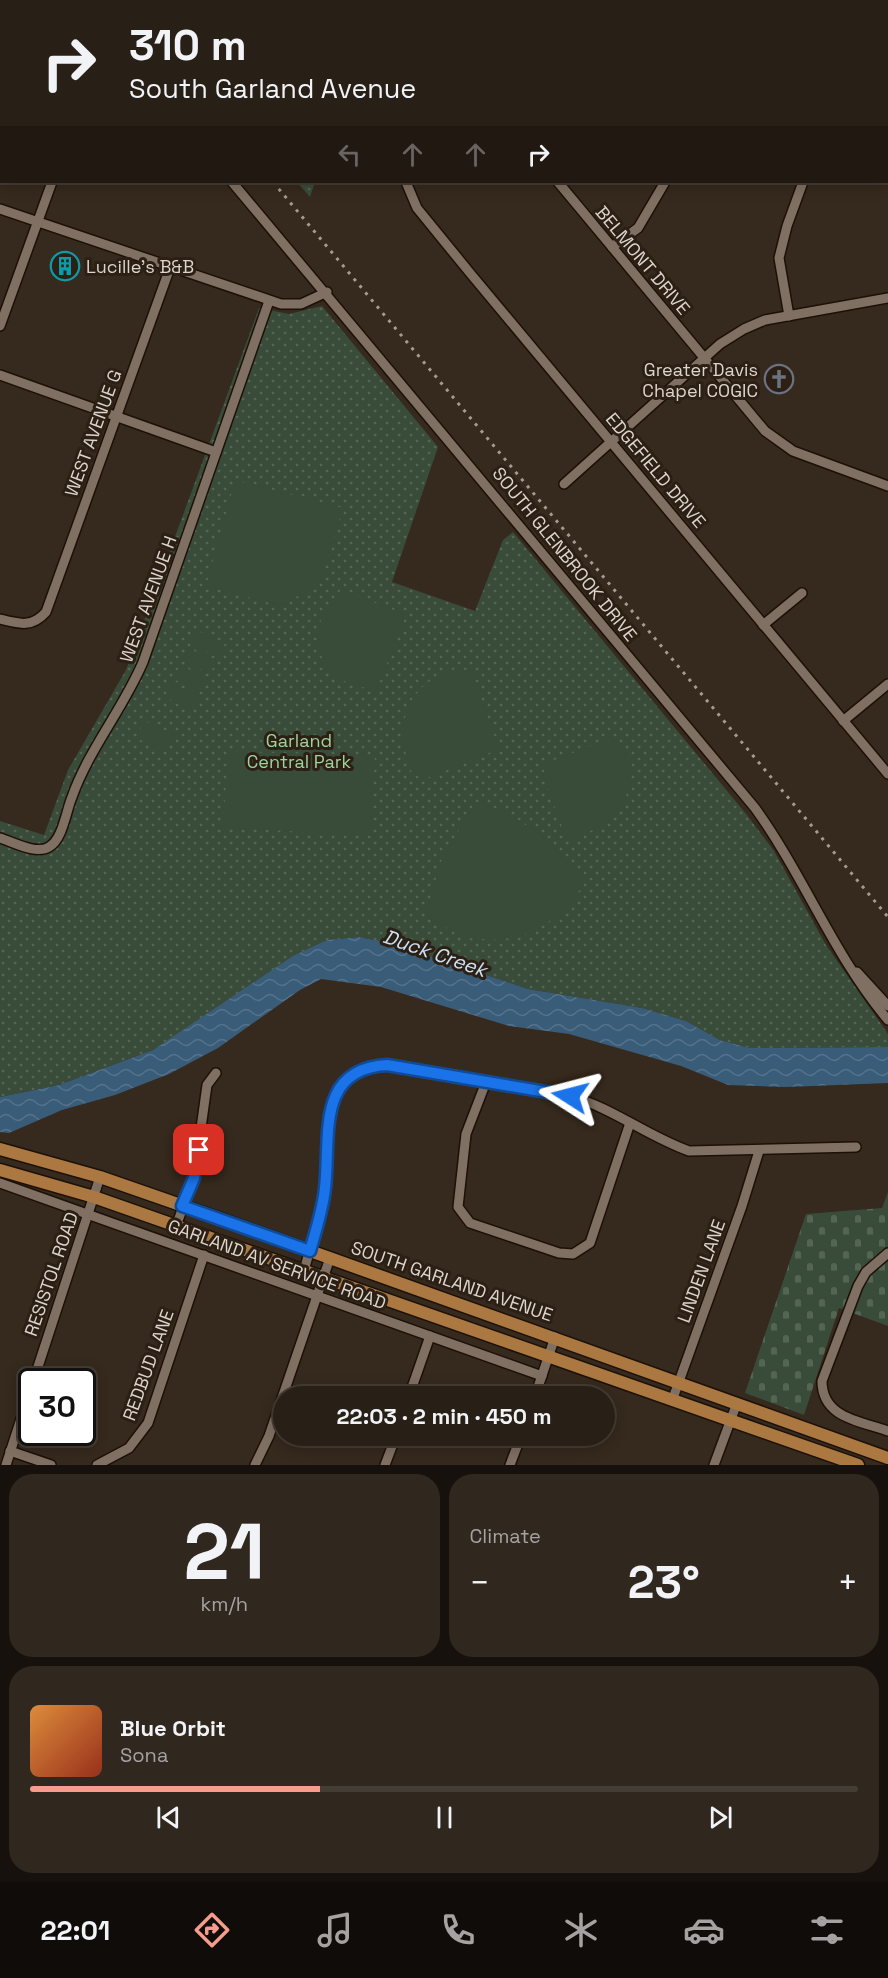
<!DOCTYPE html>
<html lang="en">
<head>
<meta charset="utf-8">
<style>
	body { margin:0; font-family:"Space Grotesk",sans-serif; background:#30271f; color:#f1f3f6; height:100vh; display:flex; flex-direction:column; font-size:22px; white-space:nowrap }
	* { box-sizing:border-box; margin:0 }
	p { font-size:20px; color:#a5a2a1 }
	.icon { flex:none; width:33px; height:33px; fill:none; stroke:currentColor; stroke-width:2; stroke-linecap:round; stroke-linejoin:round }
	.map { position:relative; height:1465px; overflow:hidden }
	.sheet { display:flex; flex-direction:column; gap:9px; padding:9px; background:#16110c; flex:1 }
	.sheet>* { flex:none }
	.hud { position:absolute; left:0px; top:0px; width:888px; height:183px; box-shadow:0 3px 15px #0003,0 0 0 2px #443d35; background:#281f16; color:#f1f3f6; overflow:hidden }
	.speed { position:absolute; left:18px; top:1368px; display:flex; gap:12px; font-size:30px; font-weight:700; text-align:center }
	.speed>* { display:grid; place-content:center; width:78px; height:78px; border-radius:50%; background:#281f16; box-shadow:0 3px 15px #0003,0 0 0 2px #443d35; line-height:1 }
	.speed .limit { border:3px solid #111; border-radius:9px; background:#fff; color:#111 }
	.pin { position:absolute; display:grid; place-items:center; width:51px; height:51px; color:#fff; margin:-26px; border-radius:12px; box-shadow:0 3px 9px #0006 }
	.me { position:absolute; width:66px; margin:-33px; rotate:279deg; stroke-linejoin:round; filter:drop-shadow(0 0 4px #0008) }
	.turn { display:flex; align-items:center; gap:21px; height:126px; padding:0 30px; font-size:27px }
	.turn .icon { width:78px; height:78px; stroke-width:2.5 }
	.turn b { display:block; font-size:42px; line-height:51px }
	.lanes { display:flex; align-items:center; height:57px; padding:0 30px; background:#0003; justify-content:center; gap:30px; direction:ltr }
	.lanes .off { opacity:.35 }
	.big { font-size:45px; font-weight:700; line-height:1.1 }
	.sheet .widget { flex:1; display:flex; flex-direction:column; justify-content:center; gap:9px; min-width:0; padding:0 21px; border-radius:24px; background:#30271f }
	.sheet .dial { align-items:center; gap:0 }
	.dial b { font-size:78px; line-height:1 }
	.song { display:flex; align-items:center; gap:18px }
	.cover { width:72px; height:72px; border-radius:9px; background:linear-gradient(135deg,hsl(30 70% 55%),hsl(10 70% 35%)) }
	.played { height:6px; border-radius:3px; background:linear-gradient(90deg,#f49d8c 35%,#443d35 35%) }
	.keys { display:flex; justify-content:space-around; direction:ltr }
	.heat { display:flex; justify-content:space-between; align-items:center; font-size:33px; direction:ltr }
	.sheet .tiles { flex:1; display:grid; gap:9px; grid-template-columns:1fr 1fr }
	.widget:last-child { grid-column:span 2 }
	.trip { position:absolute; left:273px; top:1386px; width:342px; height:60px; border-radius:30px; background:#281f16; box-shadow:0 3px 15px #0003,0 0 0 2px #443d35; font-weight:700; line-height:60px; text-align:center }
	.tabs { display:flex; height:96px; justify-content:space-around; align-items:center; background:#100c09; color:#a5a2a1 }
	.tabs .icon { width:42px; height:42px }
	.tabs .active { color:#f49d8c }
	.tabs b { font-size:27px; color:#f1f3f6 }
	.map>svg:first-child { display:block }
	.grass { fill:url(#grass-dots) }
	.cemetery { fill:url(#cemetery-stones) }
	.garden { fill:#394c39 }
	.water { fill:url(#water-waves) }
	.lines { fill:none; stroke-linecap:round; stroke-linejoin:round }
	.minor-casing { stroke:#1d1107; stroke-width:12 }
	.major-casing { stroke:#1d1107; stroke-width:15 }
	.minor { stroke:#807063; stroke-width:9 }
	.major { stroke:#aa7840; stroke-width:12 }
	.rail { stroke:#a59b92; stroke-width:3; stroke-dasharray:3 6; stroke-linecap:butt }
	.route-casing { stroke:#114b97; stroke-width:15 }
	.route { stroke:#1a73e8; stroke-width:10 }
	.labels { text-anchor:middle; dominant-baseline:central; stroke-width:6; stroke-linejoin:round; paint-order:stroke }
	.street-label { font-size:18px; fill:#ddd5cd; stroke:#2c1f14 }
	.poi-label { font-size:18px; fill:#ddd5cd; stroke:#2c1f14; text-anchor:start }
	.park-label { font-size:18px; fill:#9dd39d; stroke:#2c1f14 }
	.water-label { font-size:20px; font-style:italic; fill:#cce2f7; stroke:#2c1f14 }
</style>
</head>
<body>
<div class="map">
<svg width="888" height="1465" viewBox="0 0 888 1465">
	<defs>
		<pattern id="grass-dots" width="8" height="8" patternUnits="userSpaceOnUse" patternTransform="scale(1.5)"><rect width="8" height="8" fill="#394c39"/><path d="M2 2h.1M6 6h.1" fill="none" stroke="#556554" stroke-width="1.8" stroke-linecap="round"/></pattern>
		<pattern id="cemetery-stones" width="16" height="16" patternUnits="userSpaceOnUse" patternTransform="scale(1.5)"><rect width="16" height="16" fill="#394c39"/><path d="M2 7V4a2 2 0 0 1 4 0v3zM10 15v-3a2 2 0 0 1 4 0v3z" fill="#556554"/></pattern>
		<pattern id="water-waves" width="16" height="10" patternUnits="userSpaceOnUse" patternTransform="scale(1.5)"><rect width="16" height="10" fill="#395c79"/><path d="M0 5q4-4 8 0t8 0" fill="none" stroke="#55728b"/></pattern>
	</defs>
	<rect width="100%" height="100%" fill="#36291d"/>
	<g class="grass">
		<path d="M134,0H229L230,1L135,2Z"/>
		<path d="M297,182H315L310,197Z"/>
		<path d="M322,306L438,447L392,582L475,611L503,540L513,532L747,815L774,851L826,945L888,1034V1047L749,1048L720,1040L686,1021L642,1008L528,989L394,944L359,937L327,940L153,1050L59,1085L0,1097V821L44,835L68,770L126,670L259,308L289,314Z"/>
	</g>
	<path class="cemetery" d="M888,1192V1326L839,1308L804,1415L745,1393L806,1214L882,1208Z"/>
	<g class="garden">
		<path d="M242,482L343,508L320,583L281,606L206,586L233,488Z"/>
		<path d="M341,590L402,613L404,621L376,691C361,686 340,683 329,671C324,666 321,656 320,649C314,625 325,608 341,590Z"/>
		<path d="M196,630L225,643L218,657L190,644Z"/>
		<path d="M188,648L216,661L210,674L182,661Z"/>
		<path d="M180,665L208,678L202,692L173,679Z"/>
		<path d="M459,668L472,672L499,749L425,779L412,773C392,725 406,682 459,668Z"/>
		<path d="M171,683L200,697L194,710L165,697Z"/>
		<path d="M144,721L175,735L167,752L136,738Z"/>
		<path d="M613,738C639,758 635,792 613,815C602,827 588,832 574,839L565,835L543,775L546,763Z"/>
		<path d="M228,752L375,755L371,836L223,827Z"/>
		<path d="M483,802L535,830L588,878L564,912L532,932L501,940L465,938L426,916L440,863L474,804Z"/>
	</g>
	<path class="water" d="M359,937L394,944L528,989L642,1008L686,1021L720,1040L749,1048L888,1047V1083L786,1087L728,1085L681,1066L569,1034L509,1026L381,987L321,979L300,990L218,1048L169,1074L115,1095L62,1110L9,1133L0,1132V1097L59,1085L153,1050L293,956L327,940Z"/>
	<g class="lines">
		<g class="minor-casing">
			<g id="minor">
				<path d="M313,0L317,2"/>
				<path d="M118,2L119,0"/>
				<path d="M264,2V0"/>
				<path d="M446,2V0"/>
				<path d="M599,2L600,0"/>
				<path d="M730,2V0"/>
				<path d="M868,2L869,0"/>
				<path d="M0,46L2,47"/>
				<path d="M232,182L755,808C804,876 834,956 888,1020"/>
				<path d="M406,182L417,208L470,273L888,774"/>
				<path d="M558,182L765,431L793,451L888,486"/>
				<path d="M0,209L281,304H301L327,292"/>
				<path d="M612,247L638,228L665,182"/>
				<path d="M789,316L779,258L787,226L803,182"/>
				<path d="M0,326L52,182"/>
				<path d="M0,375L216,452"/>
				<path d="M564,484L720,344L744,329L765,320L888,298"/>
				<path d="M0,619C19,624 32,628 46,612L171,265"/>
				<path d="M763,625L802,593"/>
				<path d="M843,721L888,684"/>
				<path d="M0,838C13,842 36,855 49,847C63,839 66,811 72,797C89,749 123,709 143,662L269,301"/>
				<path d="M857,972L888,1006"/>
				<path d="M486,1082L466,1134L458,1207L470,1223L559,1253L573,1254L590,1243L630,1123"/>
				<path d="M0,1183L542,1376"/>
				<path d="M176,1226L194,1178L207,1085L216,1073"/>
				<path d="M888,1253L866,1272L858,1286L822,1381C822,1418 860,1421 888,1431"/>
				<path d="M304,1271C311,1244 320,1218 325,1191C333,1142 313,1068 387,1065L570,1096C613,1108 647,1136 689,1151L856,1147"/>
				<path d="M33,1382L100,1177"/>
				<path d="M409,1396L430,1336"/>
				<path d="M535,1396L555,1337"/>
				<path d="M672,1401L742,1206L759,1151"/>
				<path d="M10,1451L51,1465"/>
				<path d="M6,1465L32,1385"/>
				<path d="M97,1465L129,1448L148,1423L204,1255"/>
				<path d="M255,1465L269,1436L330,1258"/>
				<path d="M385,1465L396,1436"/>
				<path d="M510,1465L521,1436"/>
				<path d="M714,1465L737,1403"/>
			</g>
		</g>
		<g class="major-casing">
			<g id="major">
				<path d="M0,1149L100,1177L218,1218L888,1458"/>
				<path d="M0,1170L94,1197L858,1465"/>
			</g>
		</g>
		<use href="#minor" class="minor"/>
		<use href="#major" class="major"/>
		<g class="rail">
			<path d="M122,0L123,2"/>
			<path d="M273,182L888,917"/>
		</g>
	</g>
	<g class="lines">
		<g class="route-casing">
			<path id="route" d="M199,1150L194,1178L182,1206L310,1251C316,1230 323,1209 325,1188C331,1137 315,1069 387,1065L570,1096"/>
		</g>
		<use href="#route" class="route"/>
	</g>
	<defs>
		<g id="building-ring" transform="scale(1.5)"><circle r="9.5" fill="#2c1f14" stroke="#0f9aa8" stroke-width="1.5"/><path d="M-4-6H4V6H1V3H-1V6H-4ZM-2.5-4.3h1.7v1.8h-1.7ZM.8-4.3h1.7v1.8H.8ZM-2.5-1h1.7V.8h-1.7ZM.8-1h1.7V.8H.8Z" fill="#0f9aa8"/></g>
		<g id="church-ring" transform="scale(1.5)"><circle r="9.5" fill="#2c1f14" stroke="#6b7280" stroke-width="1.5"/><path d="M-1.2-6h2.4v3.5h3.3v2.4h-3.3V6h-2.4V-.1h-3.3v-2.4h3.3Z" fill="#6b7280"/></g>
	</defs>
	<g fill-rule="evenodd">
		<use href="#building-ring" x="65" y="266"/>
		<use href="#church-ring" x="779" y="379"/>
	</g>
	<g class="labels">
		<g class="street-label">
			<text transform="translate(643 260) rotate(50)">BELMONT DRIVE</text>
			<text transform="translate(93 433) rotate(-70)">WEST AVENUE G</text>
			<text transform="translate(656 470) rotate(50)">EDGEFIELD DRIVE</text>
			<text transform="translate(565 554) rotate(51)">SOUTH GLENBROOK DRIVE</text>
			<text transform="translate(148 599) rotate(-70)">WEST AVENUE H</text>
			<text transform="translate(277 1264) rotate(20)">GARLAND AV SERVICE ROAD</text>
			<text transform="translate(701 1271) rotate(-70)">LINDEN LANE</text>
			<text transform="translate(51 1274) rotate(-71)">RESISTOL ROAD</text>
			<text transform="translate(452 1281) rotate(19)">SOUTH GARLAND AVENUE</text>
			<text transform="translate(148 1365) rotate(-70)">REDBUD LANE</text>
		</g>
		<g class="poi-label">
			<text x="86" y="266">Lucille's B&amp;B</text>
			<text x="758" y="369" text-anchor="end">Greater Davis<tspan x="758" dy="21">Chapel COGIC</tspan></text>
		</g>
		<g class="park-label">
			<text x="299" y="740">Garland<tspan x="299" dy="21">Central Park</tspan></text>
		</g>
		<g class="water-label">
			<text transform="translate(435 953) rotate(19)">Duck Creek</text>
		</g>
	</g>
</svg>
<div class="speed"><div class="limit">30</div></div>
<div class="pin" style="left:199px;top:1150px;background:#d93025"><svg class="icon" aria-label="arrive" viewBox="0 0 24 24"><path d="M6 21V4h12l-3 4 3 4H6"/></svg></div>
<svg class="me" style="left:570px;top:1096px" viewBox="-20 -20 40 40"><path d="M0-17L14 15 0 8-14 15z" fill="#1a73e8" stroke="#fff" stroke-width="4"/></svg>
<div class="trip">22:03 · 2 min · 450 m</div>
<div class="hud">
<div class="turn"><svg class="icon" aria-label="right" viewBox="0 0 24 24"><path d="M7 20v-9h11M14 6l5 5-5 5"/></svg><div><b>310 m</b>South Garland Avenue</div></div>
<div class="lanes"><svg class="icon off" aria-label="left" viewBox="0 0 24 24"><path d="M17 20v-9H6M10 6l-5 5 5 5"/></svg><svg class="icon off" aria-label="ahead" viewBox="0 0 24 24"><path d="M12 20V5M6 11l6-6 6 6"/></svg><svg class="icon off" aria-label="ahead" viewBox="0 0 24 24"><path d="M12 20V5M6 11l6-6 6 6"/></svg><svg class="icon" aria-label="right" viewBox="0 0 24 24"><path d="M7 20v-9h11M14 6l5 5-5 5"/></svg></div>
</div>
</div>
<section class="sheet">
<div class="tiles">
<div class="widget dial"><b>21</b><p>km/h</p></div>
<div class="widget"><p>Climate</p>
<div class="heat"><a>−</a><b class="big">23°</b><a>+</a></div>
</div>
<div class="widget">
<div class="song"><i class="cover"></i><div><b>Blue Orbit</b><p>Sona</p></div></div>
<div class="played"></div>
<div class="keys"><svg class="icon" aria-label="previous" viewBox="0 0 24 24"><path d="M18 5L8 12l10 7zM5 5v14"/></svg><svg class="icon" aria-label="pause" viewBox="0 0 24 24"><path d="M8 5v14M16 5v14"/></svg><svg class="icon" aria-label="next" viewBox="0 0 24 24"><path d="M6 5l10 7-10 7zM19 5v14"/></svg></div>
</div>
</div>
</section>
<nav class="tabs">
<b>22:01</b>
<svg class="icon active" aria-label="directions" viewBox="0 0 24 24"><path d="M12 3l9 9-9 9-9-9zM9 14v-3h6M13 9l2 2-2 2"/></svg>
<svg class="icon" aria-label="music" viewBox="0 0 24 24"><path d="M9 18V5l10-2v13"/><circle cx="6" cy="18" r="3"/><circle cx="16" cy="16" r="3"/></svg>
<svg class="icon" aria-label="phone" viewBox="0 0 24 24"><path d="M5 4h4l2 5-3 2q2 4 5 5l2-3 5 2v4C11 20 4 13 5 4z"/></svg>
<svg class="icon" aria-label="climate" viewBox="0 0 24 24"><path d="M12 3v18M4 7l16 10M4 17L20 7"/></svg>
<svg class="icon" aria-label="car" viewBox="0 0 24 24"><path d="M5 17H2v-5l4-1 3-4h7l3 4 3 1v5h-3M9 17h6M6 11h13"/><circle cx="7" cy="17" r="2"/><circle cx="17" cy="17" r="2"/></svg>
<svg class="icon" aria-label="filters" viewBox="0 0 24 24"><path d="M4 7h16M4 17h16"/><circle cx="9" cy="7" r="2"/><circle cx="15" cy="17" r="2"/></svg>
</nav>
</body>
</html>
